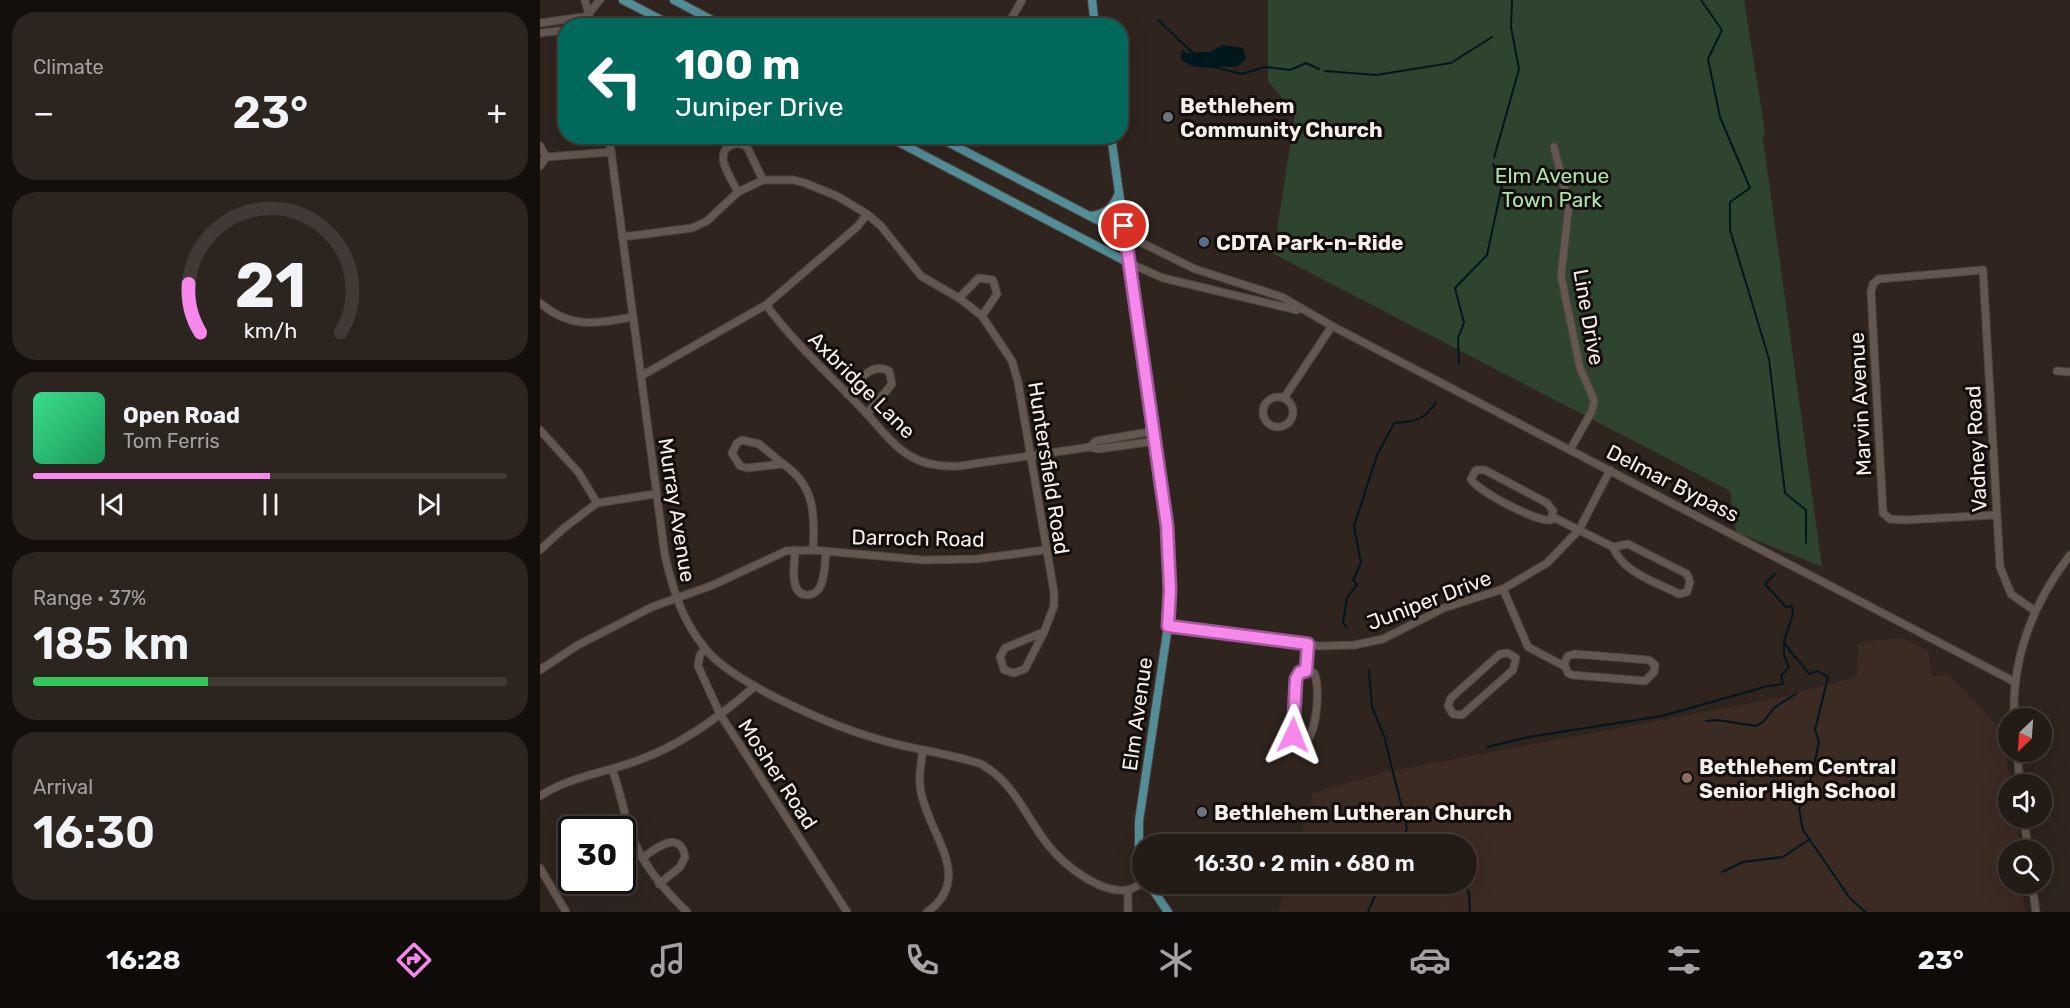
<!DOCTYPE html>
<html lang="en">
<head>
<meta charset="utf-8">
<style>
	body { margin:0; font-family:Rubik,sans-serif; background:#2b241f; color:#f1f3f6; height:100vh; display:flex; flex-direction:column; font-size:22px; white-space:nowrap }
	* { box-sizing:border-box; margin:0 }
	p { font-size:20px; color:#a3a1a1 }
	.icon { flex:none; width:33px; height:33px; fill:none; stroke:currentColor; stroke-width:2; stroke-linecap:round; stroke-linejoin:round }
	.map { position:relative; flex:1; overflow:hidden }
	.side { display:flex; flex-direction:column; gap:12px; padding:12px; background:#130f0c; width:540px }
	.side>* { flex:none }
	.top-card { position:absolute; left:18px; top:18px; width:570px; height:126px; border-radius:24px; box-shadow:0 6px 24px #0002,0 0 0 2px #403935; background:#00695c; color:#fff; overflow:hidden }
	.needle { width:39px; rotate:205deg }
	.tools { position:absolute; left:1458px; top:708px; display:grid; gap:12px }
	.tools a { display:grid; place-items:center; width:54px; height:54px; border-radius:50%; background:#231b16; box-shadow:0 6px 24px #0002,0 0 0 2px #403935; font-size:30px }
	.speed { position:absolute; left:18px; top:816px; display:flex; gap:12px; font-size:30px; font-weight:700; text-align:center }
	.speed>* { display:grid; place-content:center; width:78px; height:78px; border-radius:50%; background:#231b16; box-shadow:0 6px 24px #0002,0 0 0 2px #403935; line-height:1 }
	.speed .limit { border:3px solid #111; border-radius:9px; background:#fff; color:#111 }
	.pin { position:absolute; display:grid; place-items:center; width:51px; height:51px; color:#fff; margin:-26px; border:3px solid #fff; border-radius:50%; box-shadow:0 2px 6px #0007 }
	.me { position:absolute; width:66px; margin:-33px; rotate:2deg; stroke-linejoin:round; filter:drop-shadow(0 0 4px #0008) }
	.turn { display:flex; align-items:center; gap:21px; height:126px; padding:0 18px; font-size:27px }
	.turn .icon { width:78px; height:78px; stroke-width:2.5 }
	.turn b { display:block; font-size:42px; line-height:51px }
	.big { font-size:45px; font-weight:600; line-height:1.1 }
	.side .card { flex:1; display:flex; flex-direction:column; justify-content:center; gap:9px; min-width:0; padding:0 21px; border-radius:24px; background:#2b241f }
	.side .dial { align-items:center; gap:0 }
	.dial svg { height:156px; overflow:visible; fill:none; stroke:#403935; stroke-width:7; stroke-linecap:round; text-anchor:middle }
	.dial text { fill:#f1f3f6; stroke:none }
	.song { display:flex; align-items:center; gap:18px }
	.cover { width:72px; height:72px; border-radius:9px; background:linear-gradient(135deg,hsl(150 70% 55%),hsl(150 70% 35%)) }
	.played { height:6px; border-radius:3px; background:linear-gradient(90deg,#f788eb 50%,#403935 50%) }
	.keys { display:flex; justify-content:space-around; direction:ltr }
	.heat { display:flex; justify-content:space-between; align-items:center; font-size:33px; direction:ltr }
	.charge { height:9px; border-radius:4px; background:linear-gradient(90deg,#34c759 37%,#403935 0) }
	.trip { position:absolute; left:592px; top:834px; width:345px; height:60px; border-radius:30px; background:#231b16; box-shadow:0 6px 24px #0002,0 0 0 2px #403935; font-weight:600; line-height:60px; text-align:center }
	.tab-bar { display:flex; height:96px; justify-content:space-around; align-items:center; background:#0e0b09; color:#a3a1a1 }
	.tab-bar .icon { width:42px; height:42px }
	.tab-bar .active { color:#f788eb }
	.tab-bar b { font-size:27px; color:#f1f3f6 }
	main { display:flex; flex:1; min-height:0 }
	.map>svg:first-child { display:block }
	.built { fill:#3c2b23 }
	.green { fill:#2f442f }
	.water { fill:#00171d }
	.lines { fill:none; stroke-linecap:round; stroke-linejoin:round }
	.stream { stroke:#00171d; stroke-width:2 }
	.minor-casing { stroke:#4c433e; stroke-width:9 }
	.major-casing { stroke:#4c433e; stroke-width:10 }
	.minor { stroke:#635750; stroke-width:7 }
	.major { stroke:#538e98; stroke-width:8 }
	.route-casing { stroke:#a15899; stroke-width:15 }
	.route { stroke:#f788eb; stroke-width:10 }
	.worship-dot { fill:#6b7280; stroke:#130e0c; stroke-width:2 }
	.service-dot { fill:#5c6f8a; stroke:#130e0c; stroke-width:2 }
	.education-dot { fill:#8d6e63; stroke:#130e0c; stroke-width:2 }
	.labels { text-anchor:middle; dominant-baseline:central; stroke-width:6; stroke-linejoin:round; paint-order:stroke }
	.poi-label { font-size:21px; font-weight:bold; fill:#f5eeea; stroke:#130e0c; text-anchor:start }
	.park-label { font-size:21px; fill:#ace2ab; stroke:#130e0c }
	.street-label { font-size:21px; fill:#f5eeea; stroke:#130e0c }
</style>
</head>
<body>
<main>
<section class="side">
<div class="card"><p>Climate</p>
<div class="heat"><a>−</a><b class="big">23°</b><a>+</a></div>
</div>
<div class="card dial"><svg viewBox="0 0 100 80">
<path d="M14 69A42 42 0 1 1 86 69"/>
<path d="M14 69A42 42 0 0 1 8 44" stroke="#f788eb"/>
<text x="50" y="56" font-size="32" font-weight="700">21</text>
<text x="50" y="72" font-size="11">km/h</text>
</svg></div>
<div class="card">
<div class="song"><i class="cover"></i><div><b>Open Road</b><p>Tom Ferris</p></div></div>
<div class="played"></div>
<div class="keys"><svg class="icon" aria-label="previous" viewBox="0 0 24 24"><path d="M18 5L8 12l10 7zM5 5v14"/></svg><svg class="icon" aria-label="pause" viewBox="0 0 24 24"><path d="M8 5v14M16 5v14"/></svg><svg class="icon" aria-label="next" viewBox="0 0 24 24"><path d="M6 5l10 7-10 7zM19 5v14"/></svg></div>
</div>
<div class="card"><p>Range · 37%</p><b class="big">185 km</b><div class="charge"></div></div>
<div class="card"><p>Arrival</p><b class="big">16:30</b></div>
</section>
<div class="map">
<svg width="1530" height="912" viewBox="0 0 1530 912">
	<rect width="100%" height="100%" fill="#2f241e"/>
	<path class="built" d="M1361,638L1389,652L1392,676L1409,675L1461,729L1471,784H1468V818H1477L1480,850H1468V884H1482L1485,912H738L747,884H927V844H758L773,793L846,772L1233,699L1317,677L1319,642Z"/>
	<path class="green" d="M728,0H1204L1225,132L1223,139L1282,567L1196,532L1190,491L730,252L736,236L755,114L728,81Z"/>
	<path class="water" d="M683,45L703,48L706,59L697,67C678,65 655,73 641,59L642,49L646,53L670,52Z"/>
	<g class="lines">
		<g class="stream">
			<path d="M1161,0L1182,30L1168,59L1180,117L1210,188L1190,202V230L1229,359L1245,493L1266,510V543"/>
			<path d="M618,20L653,53"/>
			<path d="M669,66L702,74L725,67L750,70L766,63L779,69"/>
			<path d="M785,71L836,75L911,63L952,37"/>
			<path d="M954,158L979,69L971,27L972,0"/>
			<path d="M919,364L918,338L924,323L915,288L947,255L962,185L953,164"/>
			<path d="M1235,574L1225,584L1246,607L1252,606L1253,614L1244,641C1251,656 1261,661 1269,674L1278,671L1288,677L1275,730L1279,742L1272,775L1259,809L1263,830L1309,897L1325,912"/>
			<path d="M807,628L803,623L807,598L817,584L813,580L821,563L814,526L837,455L854,423C875,422 885,420 896,402"/>
			<path d="M829,670L832,707L844,736L867,828L862,844"/>
			<path d="M1166,721L1177,720L1216,726L1223,722L1235,707L1256,694"/>
			<path d="M947,747L989,737L1122,716L1228,686L1243,684L1241,676L1249,667L1244,655V643"/>
			<path d="M865,839L875,844"/>
			<path d="M1182,872L1203,862L1243,857L1270,839"/>
			<path d="M923,884L929,893L930,912"/>
			<path d="M828,912L840,884"/>
		</g>
		<g class="minor-casing">
			<g id="minor">
				<path d="M45,0L52,26"/>
				<path d="M48,14L60,0"/>
				<path d="M0,23L49,16"/>
				<path d="M467,26L482,0"/>
				<path d="M0,33L26,30"/>
				<path d="M69,136L125,556C133,590 142,620 164,647C190,682 288,724 331,737C367,749 405,752 441,764C475,783 485,816 508,845C524,865 559,893 586,890C592,890 598,885 603,883"/>
				<path d="M0,146L6,157L0,166"/>
				<path d="M1014,147L1029,205L1021,276L1040,368L1054,400L1052,411L1030,450"/>
				<path d="M6,157L71,152"/>
				<path d="M198,192C192,180 175,157 188,147C195,142 201,143 207,147L223,180"/>
				<path d="M586,235L655,269L742,297L792,326L1475,682"/>
				<path d="M82,237L152,228L167,221L198,192L223,180H254L265,183L297,196L327,214L341,226L381,276L419,298L442,316L472,361L478,382L514,592V606L504,632"/>
				<path d="M589,263L623,278L757,310"/>
				<path d="M419,298L439,278L453,280L457,294L442,316"/>
				<path d="M0,303C32,330 56,323 93,317"/>
				<path d="M226,305C256,345 293,378 327,414C340,428 353,446 370,456C385,465 401,467 419,466L550,447L558,449L616,441"/>
				<path d="M1517,371L1530,372"/>
				<path d="M101,376L226,305L318,226L327,214"/>
				<path d="M307,394C318,382 331,361 349,371L352,384L327,414"/>
				<circle cx="738" cy="412" r="15"/>
				<path d="M744,398L792,326"/>
				<path d="M0,430L39,473L57,503"/>
				<path d="M202,440L219,444L243,464L207,468L200,466L192,453L197,443Z"/>
				<path d="M550,447L556,441L614,431"/>
				<path d="M243,464C275,485 275,515 273,550"/>
				<path d="M936,470H945L1007,503L1013,511L1011,520C999,523 937,491 931,479Z"/>
				<path d="M1456,515L1364,520L1350,519L1343,513L1331,292L1333,284L1339,279L1443,270L1460,567L1471,594L1495,611"/>
				<path d="M1013,517L1073,547"/>
				<path d="M1088,544L1147,574L1150,582L1147,592L1139,594C1116,582 1083,573 1073,547Z"/>
				<path d="M0,550L24,528L57,503L115,494"/>
				<path d="M255,550C255,563 248,594 267,595C274,595 279,590 281,585C285,575 285,562 286,552"/>
				<path d="M963,589L988,647L1024,666"/>
				<path d="M628,626L779,646L814,645L843,639L904,608L963,589L1007,563L1039,530L1070,470"/>
				<path d="M504,632L485,669L474,673L464,670L460,657L465,648Z"/>
				<path d="M165,649L160,655L158,666L180,714L307,912"/>
				<path d="M960,654L968,653L976,658L973,670L922,715L913,714L908,706L911,698Z"/>
				<path d="M1035,654L1109,660L1115,665L1114,672L1105,681L1032,675L1028,673L1024,663L1028,656Z"/>
				<path d="M0,670L38,645L112,607L173,585L246,551L273,550L384,560L436,559L505,550"/>
				<path d="M766,671L774,673C781,686 777,735 764,743L755,740C750,729 753,682 760,672Z"/>
				<path d="M766,671L768,644"/>
				<path d="M1474,718C1472,657 1493,603 1530,555"/>
				<path d="M383,750C381,764 378,778 381,792C389,835 435,878 387,912"/>
				<path d="M1477,752L1480,784"/>
				<path d="M72,769C81,792 84,818 94,841C106,869 125,891 147,912"/>
				<path d="M0,796C31,776 65,773 99,760C141,745 182,715 215,686"/>
				<path d="M1484,818L1488,850"/>
				<path d="M102,858C116,848 140,829 145,857L140,867L119,884"/>
				<path d="M0,868L26,912"/>
				<path d="M1492,884L1496,912"/>
				<path d="M588,912V890"/>
			</g>
		</g>
		<g class="major-casing">
			<g id="major">
				<path d="M83,0L133,26"/>
				<path d="M134,0L183,26"/>
				<path d="M552,0L555,26"/>
				<path d="M347,136L589,263"/>
				<path d="M396,136L586,235"/>
				<path d="M571,136L628,537V626L599,821V845L603,868"/>
				<path d="M550,216C566,214 573,208 579,193"/>
				<path d="M609,884L628,912"/>
			</g>
		</g>
		<use href="#minor" class="minor"/>
		<use href="#major" class="major"/>
	</g>
	<g class="lines">
		<g class="route-casing">
			<path id="route" d="M584,226L627,526L630,590L628,626L768,644L766,671L760,672L756,679L753,735"/>
		</g>
		<use href="#route" class="route"/>
	</g>
	<g class="worship-dot">
		<circle cx="628" cy="117" r="6"/>
		<circle cx="662" cy="812" r="6"/>
	</g>
	<circle class="service-dot" cx="664" cy="242" r="6"/>
	<circle class="education-dot" cx="1147" cy="778" r="6"/>
	<g class="labels">
		<g class="poi-label">
			<text x="640" y="105">Bethlehem<tspan x="640" dy="24">Community Church</tspan></text>
			<text x="676" y="242">CDTA Park-n-Ride</text>
			<text x="1159" y="766">Bethlehem Central<tspan x="1159" dy="24">Senior High School</tspan></text>
			<text x="674" y="812">Bethlehem Lutheran Church</text>
		</g>
		<g class="park-label">
			<text x="1012" y="175">Elm Avenue<tspan x="1012" dy="24">Town Park</tspan></text>
		</g>
		<g class="street-label">
			<text transform="translate(1049 317) rotate(80)">Line Drive</text>
			<text transform="translate(322 385) rotate(45)">Axbridge Lane</text>
			<text transform="translate(1320 404) rotate(-93)">Marvin Avenue</text>
			<text transform="translate(1436 449) rotate(-93)">Vadney Road</text>
			<text transform="translate(509 468) rotate(81)">Huntersfield Road</text>
			<text transform="translate(1133 483) rotate(27)">Delmar Bypass</text>
			<text transform="translate(137 510) rotate(81)">Murray Avenue</text>
			<text transform="translate(378 538) rotate(1)">Darroch Road</text>
			<text transform="translate(889 600) rotate(-21)">Juniper Drive</text>
			<text transform="translate(597 714) rotate(-82)">Elm Avenue</text>
			<text transform="translate(238 774) rotate(57)">Mosher Road</text>
		</g>
	</g>
</svg>
<div class="tools">
<a><svg class="needle" viewBox="-14 -14 28 28"><path d="M0-13l5 13h-10z" fill="#e53935"/><path d="M0 13l5-13h-10z" fill="#a3a1a1"/></svg></a>
<a><svg class="icon" aria-label="sound" viewBox="0 0 24 24"><path d="M4 9h4l5-4v14l-5-4H4zM17 9q2 3 0 6"/></svg></a>
<a><svg class="icon" aria-label="search" viewBox="0 0 24 24"><circle cx="10" cy="10" r="6"/><path d="M15 15l6 6"/></svg></a>
</div>
<div class="speed"><div class="limit">30</div></div>
<div class="pin" style="left:584px;top:226px;background:#d93025"><svg class="icon" aria-label="arrive" viewBox="0 0 24 24"><path d="M6 21V4h12l-3 4 3 4H6"/></svg></div>
<svg class="me" style="left:753px;top:735px" viewBox="-20 -20 40 40"><path d="M0-17L14 15 0 8-14 15z" fill="#f788eb" stroke="#fff" stroke-width="4"/></svg>
<div class="trip">16:30 · 2 min · 680 m</div>
<div class="top-card">
<div class="turn"><svg class="icon" aria-label="left" viewBox="0 0 24 24"><path d="M17 20v-9H6M10 6l-5 5 5 5"/></svg><div><b>100 m</b>Juniper Drive</div></div>
</div>
</div>
</main>
<nav class="tab-bar">
<b>16:28</b>
<svg class="icon active" aria-label="directions" viewBox="0 0 24 24"><path d="M12 3l9 9-9 9-9-9zM9 14v-3h6M13 9l2 2-2 2"/></svg>
<svg class="icon" aria-label="music" viewBox="0 0 24 24"><path d="M9 18V5l10-2v13"/><circle cx="6" cy="18" r="3"/><circle cx="16" cy="16" r="3"/></svg>
<svg class="icon" aria-label="phone" viewBox="0 0 24 24"><path d="M5 4h4l2 5-3 2q2 4 5 5l2-3 5 2v4C11 20 4 13 5 4z"/></svg>
<svg class="icon" aria-label="climate" viewBox="0 0 24 24"><path d="M12 3v18M4 7l16 10M4 17L20 7"/></svg>
<svg class="icon" aria-label="car" viewBox="0 0 24 24"><path d="M5 17H2v-5l4-1 3-4h7l3 4 3 1v5h-3M9 17h6M6 11h13"/><circle cx="7" cy="17" r="2"/><circle cx="17" cy="17" r="2"/></svg>
<svg class="icon" aria-label="filters" viewBox="0 0 24 24"><path d="M4 7h16M4 17h16"/><circle cx="9" cy="7" r="2"/><circle cx="15" cy="17" r="2"/></svg>
<b>23°</b>
</nav>
</body>
</html>
